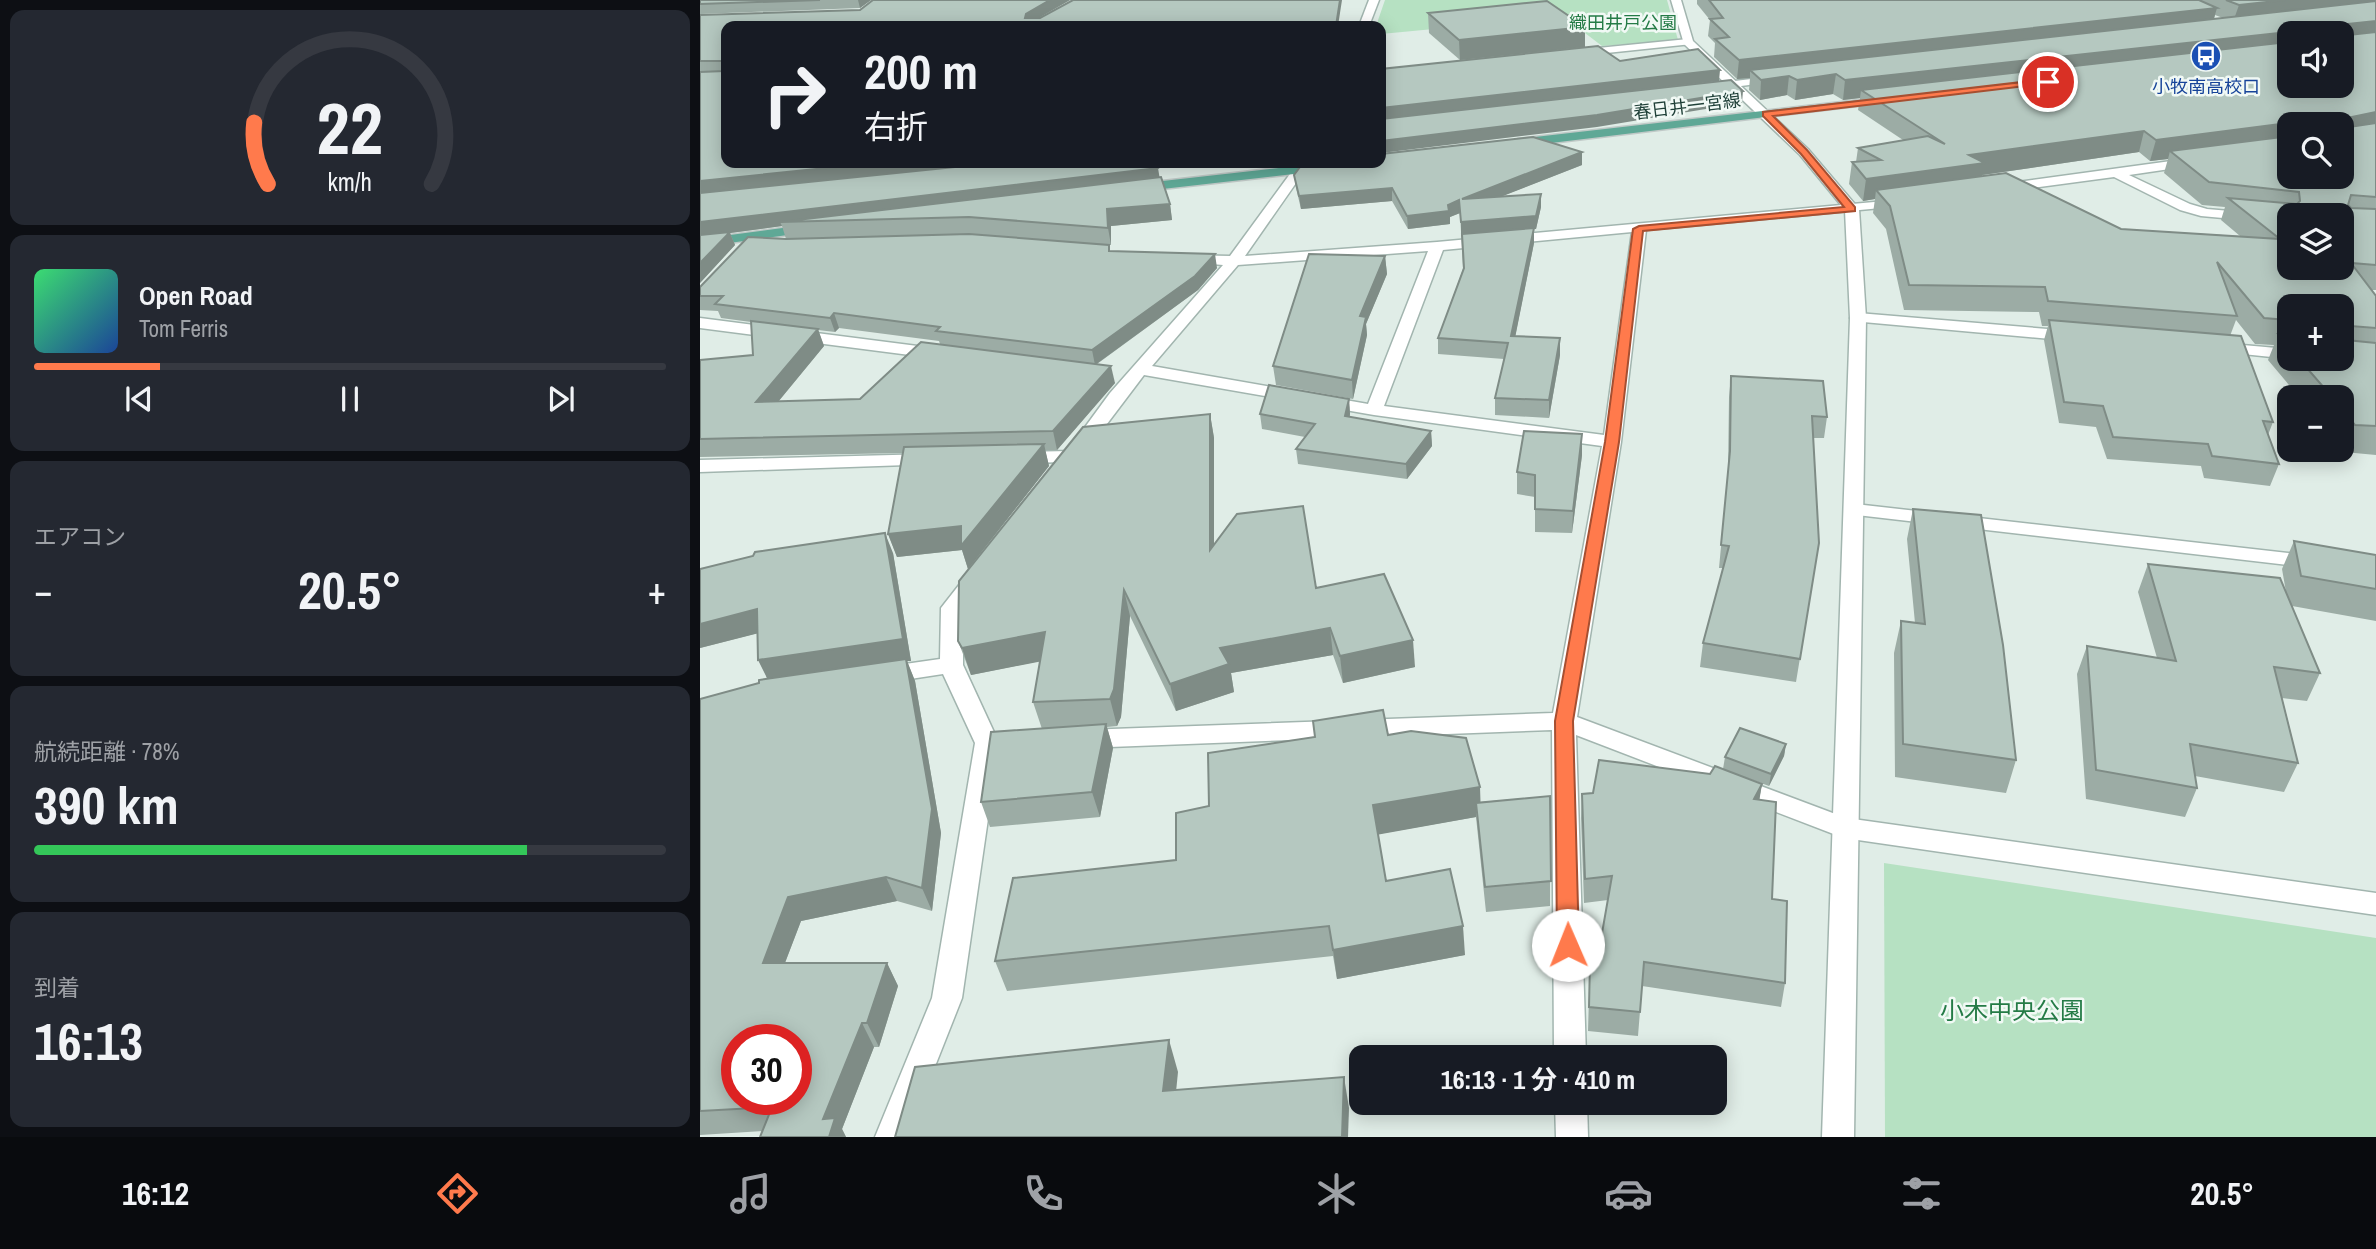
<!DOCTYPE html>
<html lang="ja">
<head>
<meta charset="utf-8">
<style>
	body { margin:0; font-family:"Archivo Narrow","Noto Sans JP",sans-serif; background:#242831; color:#f1f3f6; height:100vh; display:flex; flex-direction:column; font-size:26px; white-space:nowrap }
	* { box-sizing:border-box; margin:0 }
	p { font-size:23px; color:#9ea1a6 }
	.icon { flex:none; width:38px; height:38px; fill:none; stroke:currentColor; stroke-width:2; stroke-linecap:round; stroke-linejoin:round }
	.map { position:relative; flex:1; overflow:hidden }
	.drawer { display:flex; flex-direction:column; gap:10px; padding:10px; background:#0d0f14; width:700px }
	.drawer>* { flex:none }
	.guide { position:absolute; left:21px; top:21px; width:665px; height:147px; border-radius:14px; box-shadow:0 4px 18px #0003; background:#171b24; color:#f1f3f6; overflow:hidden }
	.buttons { position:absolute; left:1577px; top:21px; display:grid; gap:14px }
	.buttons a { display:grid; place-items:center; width:77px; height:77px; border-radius:14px; background:#171b24; box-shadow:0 4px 18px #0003; font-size:35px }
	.speed { position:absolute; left:21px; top:1024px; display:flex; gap:14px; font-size:35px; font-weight:700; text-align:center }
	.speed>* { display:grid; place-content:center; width:91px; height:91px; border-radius:50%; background:#171b24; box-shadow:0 4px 18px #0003; line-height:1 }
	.speed .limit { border:10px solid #d22; background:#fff; color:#111 }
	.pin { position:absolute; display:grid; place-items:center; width:60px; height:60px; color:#fff; margin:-30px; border:4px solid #fff; border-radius:50%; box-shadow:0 2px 7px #0007 }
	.me { position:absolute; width:77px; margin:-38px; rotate:359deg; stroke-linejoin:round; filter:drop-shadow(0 0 5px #0008) }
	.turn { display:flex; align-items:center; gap:24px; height:147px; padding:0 28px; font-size:32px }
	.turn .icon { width:91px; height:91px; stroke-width:2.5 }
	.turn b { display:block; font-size:49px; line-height:60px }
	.big { font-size:52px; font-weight:700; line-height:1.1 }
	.drawer .card { flex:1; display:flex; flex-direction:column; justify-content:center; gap:10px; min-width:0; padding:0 24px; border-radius:14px; background:#242831 }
	.drawer .dial { align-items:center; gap:0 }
	.dial svg { height:182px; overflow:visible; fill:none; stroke:#363941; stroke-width:7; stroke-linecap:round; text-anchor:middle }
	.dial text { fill:#f1f3f6; stroke:none }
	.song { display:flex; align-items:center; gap:21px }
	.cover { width:84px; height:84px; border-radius:10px; background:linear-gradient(135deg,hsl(140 70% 55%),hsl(220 70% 35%)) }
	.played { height:7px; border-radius:4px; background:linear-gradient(90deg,#ff7a4c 20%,#363941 20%) }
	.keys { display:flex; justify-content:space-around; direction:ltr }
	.heat { display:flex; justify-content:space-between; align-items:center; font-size:38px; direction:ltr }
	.charge { height:10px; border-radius:5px; background:linear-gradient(90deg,#34c759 78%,#363941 0) }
	.trip { position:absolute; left:649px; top:1045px; width:378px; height:70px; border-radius:14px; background:#171b24; box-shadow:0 4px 18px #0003; font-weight:700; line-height:70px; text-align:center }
	.tabs { display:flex; height:112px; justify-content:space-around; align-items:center; background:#090b0e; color:#9ea1a6 }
	.tabs .icon { width:49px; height:49px }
	.tabs .active { color:#ff7a4c }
	.tabs b { font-size:32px; color:#f1f3f6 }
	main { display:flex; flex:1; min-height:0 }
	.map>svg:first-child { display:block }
	.green { fill:#b6e1c2 }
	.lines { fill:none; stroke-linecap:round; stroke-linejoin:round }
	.minor-casing { stroke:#a2b5af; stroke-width:3 }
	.tertiary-casing { stroke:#a2b5af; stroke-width:3 }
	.primary-casing { stroke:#c0c9c7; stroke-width:3 }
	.minor { fill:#fff; fill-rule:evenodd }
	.tertiary { fill:#fff; fill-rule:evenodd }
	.primary { fill:#5fa896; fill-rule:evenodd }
	.wall { fill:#9caca5; fill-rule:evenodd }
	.shaded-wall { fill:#7f8c86 }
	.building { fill:#b5c8c0; stroke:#7f8c86; stroke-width:2; fill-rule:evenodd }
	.route { fill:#ff7a4c; stroke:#a64f31; stroke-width:2 }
	.labels { text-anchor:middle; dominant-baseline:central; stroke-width:5; stroke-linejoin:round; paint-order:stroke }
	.far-park-label { font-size:18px; fill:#247b46; stroke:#f1f9f5 }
	.far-transit-label { font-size:18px; fill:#164399; stroke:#f1f9f5 }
	.far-street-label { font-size:18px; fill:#1e3f37; stroke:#f1f9f5 }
	.near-park-label { font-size:24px; fill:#247b46; stroke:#f1f9f5 }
</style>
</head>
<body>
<main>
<section class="drawer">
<div class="card dial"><svg viewBox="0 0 100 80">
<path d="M14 69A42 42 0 1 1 86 69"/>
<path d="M14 69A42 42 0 0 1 8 42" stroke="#ff7a4c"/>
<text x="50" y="56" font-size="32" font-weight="700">22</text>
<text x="50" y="72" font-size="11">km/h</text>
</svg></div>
<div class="card">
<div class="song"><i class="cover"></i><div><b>Open Road</b><p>Tom Ferris</p></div></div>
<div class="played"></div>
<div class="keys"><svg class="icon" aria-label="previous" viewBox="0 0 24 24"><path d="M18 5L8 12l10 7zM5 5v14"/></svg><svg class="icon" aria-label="pause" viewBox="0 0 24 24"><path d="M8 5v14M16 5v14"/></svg><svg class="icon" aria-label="next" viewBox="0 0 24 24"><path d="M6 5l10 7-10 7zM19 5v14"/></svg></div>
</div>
<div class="card"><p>エアコン</p>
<div class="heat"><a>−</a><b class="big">20.5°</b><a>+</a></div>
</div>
<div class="card"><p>航続距離 · 78%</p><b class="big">390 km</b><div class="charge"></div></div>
<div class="card"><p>到着</p><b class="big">16:13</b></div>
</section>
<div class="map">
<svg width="1676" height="1137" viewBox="0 0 1676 1137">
	<rect width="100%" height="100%" fill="#e0ede7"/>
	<g class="green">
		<path d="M685,0H967L978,40L902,46L868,20L851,18L681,34V26H676Z"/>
		<path d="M1184,863L1676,938V1137H1185Z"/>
	</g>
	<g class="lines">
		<g class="minor-casing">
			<g id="minor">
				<path d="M669,0H679L669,26H659Z"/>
				<path d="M988,39L992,40V44L878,56L873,53L878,50Z"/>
				<path d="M1076,76L1081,79L1080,81L1010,90L1005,87L1010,84Z"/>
				<path d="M1493,158L1497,159V165L1429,175L1490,204L1507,209L1589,216V224L1501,216L1480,210L1414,177L1303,192L1296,188L1303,184Z"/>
				<path d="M598,163H610L545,256L737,242L1207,199L1209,202L1202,206L946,230L921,442L877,717L1146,818L1676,893V915L1144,838L876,735L886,1057H854L852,730L384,748L375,745L372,739L375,733L384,730L853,713L902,446L674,415L444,375L385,453L379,454L381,457L379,461L318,464L309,458L318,452L370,451L369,449L410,393L523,265L488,262L483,261L481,258L483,255L530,256ZM932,232L904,435L684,406L743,250ZM728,251L668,404L452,366L538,265Z"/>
				<path d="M1158,313L1372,331L1380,336L1372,341L1152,321L1150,318L1152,315Z"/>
				<path d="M0,318L241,349L249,354L241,359L0,328Z"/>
				<path d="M1520,343L1589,349L1590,359L1514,351L1512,348Z"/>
				<path d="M230,454L239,460L237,464L0,472V460Z"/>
				<path d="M1155,504L1615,556L1622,558L1625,562L1622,566L1615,568L1148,514L1145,510L1148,506Z"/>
				<path d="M277,570L284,571L288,576L263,609V665L299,743L262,998L207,1137H175L232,998L275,743L243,674L184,683L176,680L172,675L176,670L184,667L240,659L241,608L270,571Z"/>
				<path d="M855,1102H887L888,1137H856Z"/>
			</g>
		</g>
		<g class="tertiary-casing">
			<path id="tertiary" d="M971,0H981L993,41L1108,149L1159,209L1166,318L1154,1137H1122L1150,318L1145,210L1100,155L984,44Z"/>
		</g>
		<g class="primary-casing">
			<g id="primary">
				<path d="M1186,97L1192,100L1190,102L818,147L812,143L818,139Z"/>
				<path d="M623,163H660L654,167L436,192L429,188L436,184Z"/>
				<path d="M112,224L119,228L117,231L0,247V239Z"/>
			</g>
		</g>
		<use href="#minor" class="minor"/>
		<use href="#tertiary" class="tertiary"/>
		<use href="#primary" class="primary"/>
	</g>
	<g class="wall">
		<path d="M0,0H171L160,8L0,14Z"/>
		<path d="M370,0L338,18L642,0L26,163L459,177L470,204L472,220L411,226V245L273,234L410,251L517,268L498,290L397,364L415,383L357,450H345L349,466L268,569L262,550L197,557L188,534L203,453L0,457V360L53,355L51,322L21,318L18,311L0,310V287L86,239L82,226L30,233L35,245L0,283V15L160,10ZM139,328L239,341L240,344L160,399L78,402L124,346L118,330L135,332Z"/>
		<path d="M997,0H1676V290H1671L1676,296V455L1644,452L1642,450V397H1599L1568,360L1574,345L1555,344L1536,320L1530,336L1573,422L1568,435L1579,464L1570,486L1504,478L1501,466L1407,459L1396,427L1359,423L1344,340L1348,326H1342L1339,312L1204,310L1186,229L1173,213L1175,199L1163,201L1149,184L1152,162H1156L1158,148L1203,140L1158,110L1160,98L1143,100L1133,94L1095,100L1087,95L1060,100L1049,90L1050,78L1037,79L1014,57L1015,43L1008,36L1010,20L997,4ZM1515,15L1523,18L1514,19ZM1589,33H1642L1589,86ZM1589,124H1642L1589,177ZM1439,152L1450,161L1468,159L1464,173L1502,205L1525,207L1521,220L1540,236L1421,229L1282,176V175ZM1589,306L1642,359H1589Z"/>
		<path d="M728,13L885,27V47L760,60L729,33Z"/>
		<path d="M882,165L802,196L841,194V207L836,229H834V243L815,337L860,355L849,418L795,415V398L804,359L738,354V338L763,269L760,213L750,217V224L708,229L692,201L601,209L596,188L594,175Z"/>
		<path d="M685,256L687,274L666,324L667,335L653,399L576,385L573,366Z"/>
		<path d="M1031,376L1127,417L1124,438H1113L1119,543L1096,682L1000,667L1003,643L1023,568H1019L1028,473L1029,397Z"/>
		<path d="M649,399L650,417L731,431L732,446L707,479L598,464L596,449L605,437L562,429L560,414Z"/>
		<path d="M510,414L514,438V544L616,588L715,667L643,683L633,655L531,673L534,692L476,711L430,616L421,717L417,726L407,727L413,748L400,817L290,827L281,802L342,729L333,702L340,661L271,675L258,641Z"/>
		<path d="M882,434V455L872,533L835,532V497L817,494V472Z"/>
		<path d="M1213,509L1316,760L1306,793L1195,777L1194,653L1201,621L1215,623L1207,539Z"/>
		<path d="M1594,541L1676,555V621L1592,606L1620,673L1607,701L1582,698L1598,763L1584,792L1495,776L1497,788L1485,817L1386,799L1377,674L1387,646L1457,658L1438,592L1448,564L1586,592L1582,569Z"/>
		<path d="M193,553L211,661H207L215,681L241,833L232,911L197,901L101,921L85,963H187L198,986L179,1047H174L142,1129L146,1137H60L63,1131L0,1135V699L59,683L67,679L58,633L0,648V569Z"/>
		<path d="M688,735L780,802L850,796V906L786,912L776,817L678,834L686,881L765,955L637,979L633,956L307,991L295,961L476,860L509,806Z"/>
		<path d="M1086,744L1084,756L1069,786L1023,769L1025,757Z"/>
		<path d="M1062,784L1059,800L1072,899L1085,983L1081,1007L942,986L938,1036L888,1031L890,962H897L908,900L884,903L881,818L882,794Z"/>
	</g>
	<g class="shaded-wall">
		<path d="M158,0H171L160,8Z"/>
		<path d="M350,0H370L328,24L325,18L326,14Z"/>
		<path d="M640,0H642L638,26H636Z"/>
		<path d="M1585,0H1676V6L1533,22L1539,5Z"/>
		<path d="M1517,8L1512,25L1050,70V78L1037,79L1039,60Z"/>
		<path d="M1676,21V38L1642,43L1646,27L1648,24Z"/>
		<path d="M885,27V47L760,60L759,40Z"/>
		<path d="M1597,31L1596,33H1589V49L1161,90L1160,98L1143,100L1145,80Z"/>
		<path d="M1020,70L1019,81L681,119V108Z"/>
		<path d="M1136,74L1133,94L1095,100L1097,80Z"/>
		<path d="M1089,76L1087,95L1060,100L1061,80Z"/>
		<path d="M1043,91L1042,103L897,127L681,153V141Z"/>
		<path d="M1676,112V129L1642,138L1647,118Z"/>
		<path d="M1596,122L1595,124H1589V142L1470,151L1468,159L1450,161L1456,140Z"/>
		<path d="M1444,131L1439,152L1282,175L1280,185L1176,190L1175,199L1163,201L1166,179L1269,155Z"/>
		<path d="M882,152V165L762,212V199Z"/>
		<path d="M175,163H296L0,194V181Z"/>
		<path d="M458,168L460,180L80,222L82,226L30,233L35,245L0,283V222Z"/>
		<path d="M692,188V201L601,209L599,196Z"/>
		<path d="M841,194V207L836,229H834V243L812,353L761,235V222Z"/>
		<path d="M759,200L760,213L750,217V224L708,229L707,216L748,205Z"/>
		<path d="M470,204L472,220L411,226V245L408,228L407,209Z"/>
		<path d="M515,254L517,268L498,290L395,365L392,350Z"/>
		<path d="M685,256L687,274L666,324L667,335L653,399L652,380L660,316Z"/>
		<path d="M134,313L139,328L135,332L130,318Z"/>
		<path d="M118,329L124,346L63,420L56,402Z"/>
		<path d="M1650,331L1642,351V333Z"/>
		<path d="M860,338V355L849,418V400Z"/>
		<path d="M411,366L415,383L357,450L353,431Z"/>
		<path d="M649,399L650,414L647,431L645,416Z"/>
		<path d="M510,414L514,438V576L510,550Z"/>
		<path d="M731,431L732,446L707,479L706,464Z"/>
		<path d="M882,434V455L872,533L873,511Z"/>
		<path d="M344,444L349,466L268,569L262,550L197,557L188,534Z"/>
		<path d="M185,533L193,553L211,661H207L215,681L241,833L232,911L222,888L69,682L58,660Z"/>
		<path d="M424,590L430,616L421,717L417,726L410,699Z"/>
		<path d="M57,609L67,631L0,648V624Z"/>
		<path d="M630,628L633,655L531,673L534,692L476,711L470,684L520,648Z"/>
		<path d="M345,632L353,659L271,675L262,648Z"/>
		<path d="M713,640L715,667L643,683L640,656Z"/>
		<path d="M406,724L413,748L400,817L392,792Z"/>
		<path d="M1086,744L1084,756L1069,786L1071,774Z"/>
		<path d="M1062,784L1058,808L1054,799Z"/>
		<path d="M780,787L781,816L776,803V817L676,835L673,805Z"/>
		<path d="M186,877L197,901L101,921L76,986L63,963L88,897Z"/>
		<path d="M763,926L765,955L637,979L633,950Z"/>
		<path d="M187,963L198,986L179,1047L167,1023Z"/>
		<path d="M162,1023L174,1047L142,1129L146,1137H129L123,1119Z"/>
		<path d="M469,1040L478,1072L473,1122L463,1091Z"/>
		<path d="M644,1077L649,1108L648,1137H642Z"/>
	</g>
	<g class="building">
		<path d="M0,0H120L0,4Z"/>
		<path d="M173,0H350L326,14L325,18H340L373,0H640L636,26H26V163H175L0,181V72L24,71L25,63L22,61H0V15L160,10Z"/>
		<path d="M1009,0H1499L1517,8L1039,60L1015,39L1029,37L1010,19L1023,18Z"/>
		<path d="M1526,0H1585L1539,5Z"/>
		<path d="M847,1L885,27L759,40L728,13Z"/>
		<path d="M1676,1V21L1648,24L1646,27L1649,35L1676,32V112L1647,118L1650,127L1676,123V197L1651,195L1648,205L1651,208L1676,209V265L1651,263L1676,296V328L1651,326L1650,331L1642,333L1646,340L1676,343V426L1655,425L1642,408V397H1632L1599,359H1642V306H1589V320L1564,318L1517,262L1537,316L1348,301L1345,287L1209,285L1190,206L1176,190L1306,173L1421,229L1580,239L1528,198L1597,204L1600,201L1599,192L1509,182L1470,151L1589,136V177H1642V124H1599L1596,122L1456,140L1444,131L1269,155L1285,163L1166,179L1152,162L1181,160L1158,148L1228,136L1245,144L1161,90L1589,42V86H1642V33H1596L1597,31L1145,80L1136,74L1097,80L1089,76L1061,80L1050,70ZM1589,215H1642V268H1589Z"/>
		<path d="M898,46L920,61L998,49L1020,70L681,108V69Z"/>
		<path d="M1031,80L1043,91L897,115L681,141V119Z"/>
		<path d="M833,137L882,152L762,199L841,194L836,216L761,222L759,200L748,205L749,211L707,216L692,188L599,196L594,175L603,163H681V154Z"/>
		<path d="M294,163H456L458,168L0,222V193Z"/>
		<path d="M461,177L470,204L407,209L408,228L269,217L80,222Z"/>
		<path d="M834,228L811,336L860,338L849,400L795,398L808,343L738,338L764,268L762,234Z"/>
		<path d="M30,232L0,263V235Z"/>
		<path d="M269,234L409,245V251L515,254L495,276L392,350L236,331L240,327L134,313L130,318L15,304L23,296H0V287L48,237L86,239Z"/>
		<path d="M609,254L685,256L660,316L666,317L652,380L573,366Z"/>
		<path d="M1349,320L1541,336L1573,422L1563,421L1579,464L1512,456L1508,444L1413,437L1403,406L1364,402Z"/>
		<path d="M51,321L118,329L56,402L160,399L221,342L411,366L353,431L0,439V360L53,355Z"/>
		<path d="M1578,334H1589V347Z"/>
		<path d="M1031,376L1123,381L1127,417L1112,416L1119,543L1100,659L1003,643L1029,546L1021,545L1030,451Z"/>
		<path d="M569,385L649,399L645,416L731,431L706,464L596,449L615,424L560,414Z"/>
		<path d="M510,414V550L537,514L603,506L616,588L684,574L713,640L640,656L630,628L520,648L529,664L470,684L424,590L414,689L410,699L333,702L345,632L262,648L258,641L259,581L383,427Z"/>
		<path d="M824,431L882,434L873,511L835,509V475L817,472Z"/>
		<path d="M344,444L261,546V526L188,534L204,447Z"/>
		<path d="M1213,509L1281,515L1303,645L1316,760L1203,744L1201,621L1225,624Z"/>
		<path d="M185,533L203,639L58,660L57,609L0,624V569L53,556L55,552Z"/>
		<path d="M1594,541L1676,555V589L1601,576Z"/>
		<path d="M1448,564L1580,578L1620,673L1574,667L1598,763L1490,744L1497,788L1396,770L1387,646L1476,661Z"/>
		<path d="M206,659L232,809L222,888L186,877L88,897L63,963H187L167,1023H162L123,1119L135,1118L129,1137H60L72,1107L0,1111V699L59,683V680ZM37,1040H96V1099H37Z"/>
		<path d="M683,710L688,735L711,731L766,738L780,787L673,805L686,881L750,869L763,926L633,950L629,926L295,961L313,878L476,860V813L509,806L508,753L615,737L613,721Z"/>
		<path d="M406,724L392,792L281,802L291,732Z"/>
		<path d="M1040,728L1086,744L1071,774L1025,757Z"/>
		<path d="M899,760L1010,774L1015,766L1062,784L1054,799L1076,802L1072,899L1087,901L1085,983L944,962L940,1012L889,1007L890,962H897L912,876L885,879L882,794L893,793Z"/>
		<path d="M850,796L851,881L785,887L776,803Z"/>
		<path d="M469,1040L463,1091L644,1077L642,1137H195L215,1067Z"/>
	</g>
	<path class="route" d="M1348,79L1350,83L1073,116L1107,150L1155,207V211L943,231L919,442L873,721L879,945L876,951L868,954L860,951L857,945L855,721L905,442L933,229L939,226L1144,207L1101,154L1063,116V112Z"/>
	<defs>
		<g id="bus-disc" transform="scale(1.575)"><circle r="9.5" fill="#1a4fb4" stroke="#f1f9f5"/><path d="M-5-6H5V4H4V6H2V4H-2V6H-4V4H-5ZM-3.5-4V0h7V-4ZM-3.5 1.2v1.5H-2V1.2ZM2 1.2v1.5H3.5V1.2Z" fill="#fff"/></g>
	</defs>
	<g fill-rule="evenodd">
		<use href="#bus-disc" x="1506" y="56"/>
	</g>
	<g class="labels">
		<g class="far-park-label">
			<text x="923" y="22">織田井戸公園</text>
		</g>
		<g class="far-transit-label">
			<text x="1506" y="86">小牧南高校口</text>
		</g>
		<g class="far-street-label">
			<text transform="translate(987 106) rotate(-7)">春日井一宮線</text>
		</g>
		<g class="near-park-label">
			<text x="1312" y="1010">小木中央公園</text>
		</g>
	</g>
</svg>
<div class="buttons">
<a><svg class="icon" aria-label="sound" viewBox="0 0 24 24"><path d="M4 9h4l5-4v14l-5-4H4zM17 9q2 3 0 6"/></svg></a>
<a><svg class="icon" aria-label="search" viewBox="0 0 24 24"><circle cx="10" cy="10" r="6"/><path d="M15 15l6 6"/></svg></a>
<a><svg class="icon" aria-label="layers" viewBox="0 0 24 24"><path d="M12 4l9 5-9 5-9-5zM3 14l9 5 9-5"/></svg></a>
<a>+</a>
<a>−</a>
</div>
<div class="speed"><div class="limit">30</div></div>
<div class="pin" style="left:1348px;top:82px;background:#d93025"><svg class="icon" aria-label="arrive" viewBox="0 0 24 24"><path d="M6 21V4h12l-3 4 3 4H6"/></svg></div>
<svg class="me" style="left:868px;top:945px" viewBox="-20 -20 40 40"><circle r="19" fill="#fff"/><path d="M0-13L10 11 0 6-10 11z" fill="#ff7a4c"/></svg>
<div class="trip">16:13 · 1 分 · 410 m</div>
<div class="guide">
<div class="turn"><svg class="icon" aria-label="right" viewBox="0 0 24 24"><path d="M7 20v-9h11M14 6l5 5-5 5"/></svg><div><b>200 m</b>右折</div></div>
</div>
</div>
</main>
<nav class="tabs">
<b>16:12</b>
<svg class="icon active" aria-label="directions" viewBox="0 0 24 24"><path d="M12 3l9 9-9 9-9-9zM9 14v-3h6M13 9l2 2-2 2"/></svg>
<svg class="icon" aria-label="music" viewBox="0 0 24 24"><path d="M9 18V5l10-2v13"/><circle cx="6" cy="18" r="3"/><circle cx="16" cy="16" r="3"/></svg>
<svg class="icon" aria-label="phone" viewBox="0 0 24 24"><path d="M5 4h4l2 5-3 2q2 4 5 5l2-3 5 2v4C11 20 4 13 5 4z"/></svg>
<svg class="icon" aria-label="climate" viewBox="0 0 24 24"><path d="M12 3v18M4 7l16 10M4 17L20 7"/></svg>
<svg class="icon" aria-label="car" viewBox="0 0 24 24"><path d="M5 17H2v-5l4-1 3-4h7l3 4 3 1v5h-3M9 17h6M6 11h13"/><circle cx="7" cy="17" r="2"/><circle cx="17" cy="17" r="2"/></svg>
<svg class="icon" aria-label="filters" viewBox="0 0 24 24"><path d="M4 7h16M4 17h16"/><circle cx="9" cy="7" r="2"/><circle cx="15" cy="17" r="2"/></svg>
<b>20.5°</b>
</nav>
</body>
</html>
